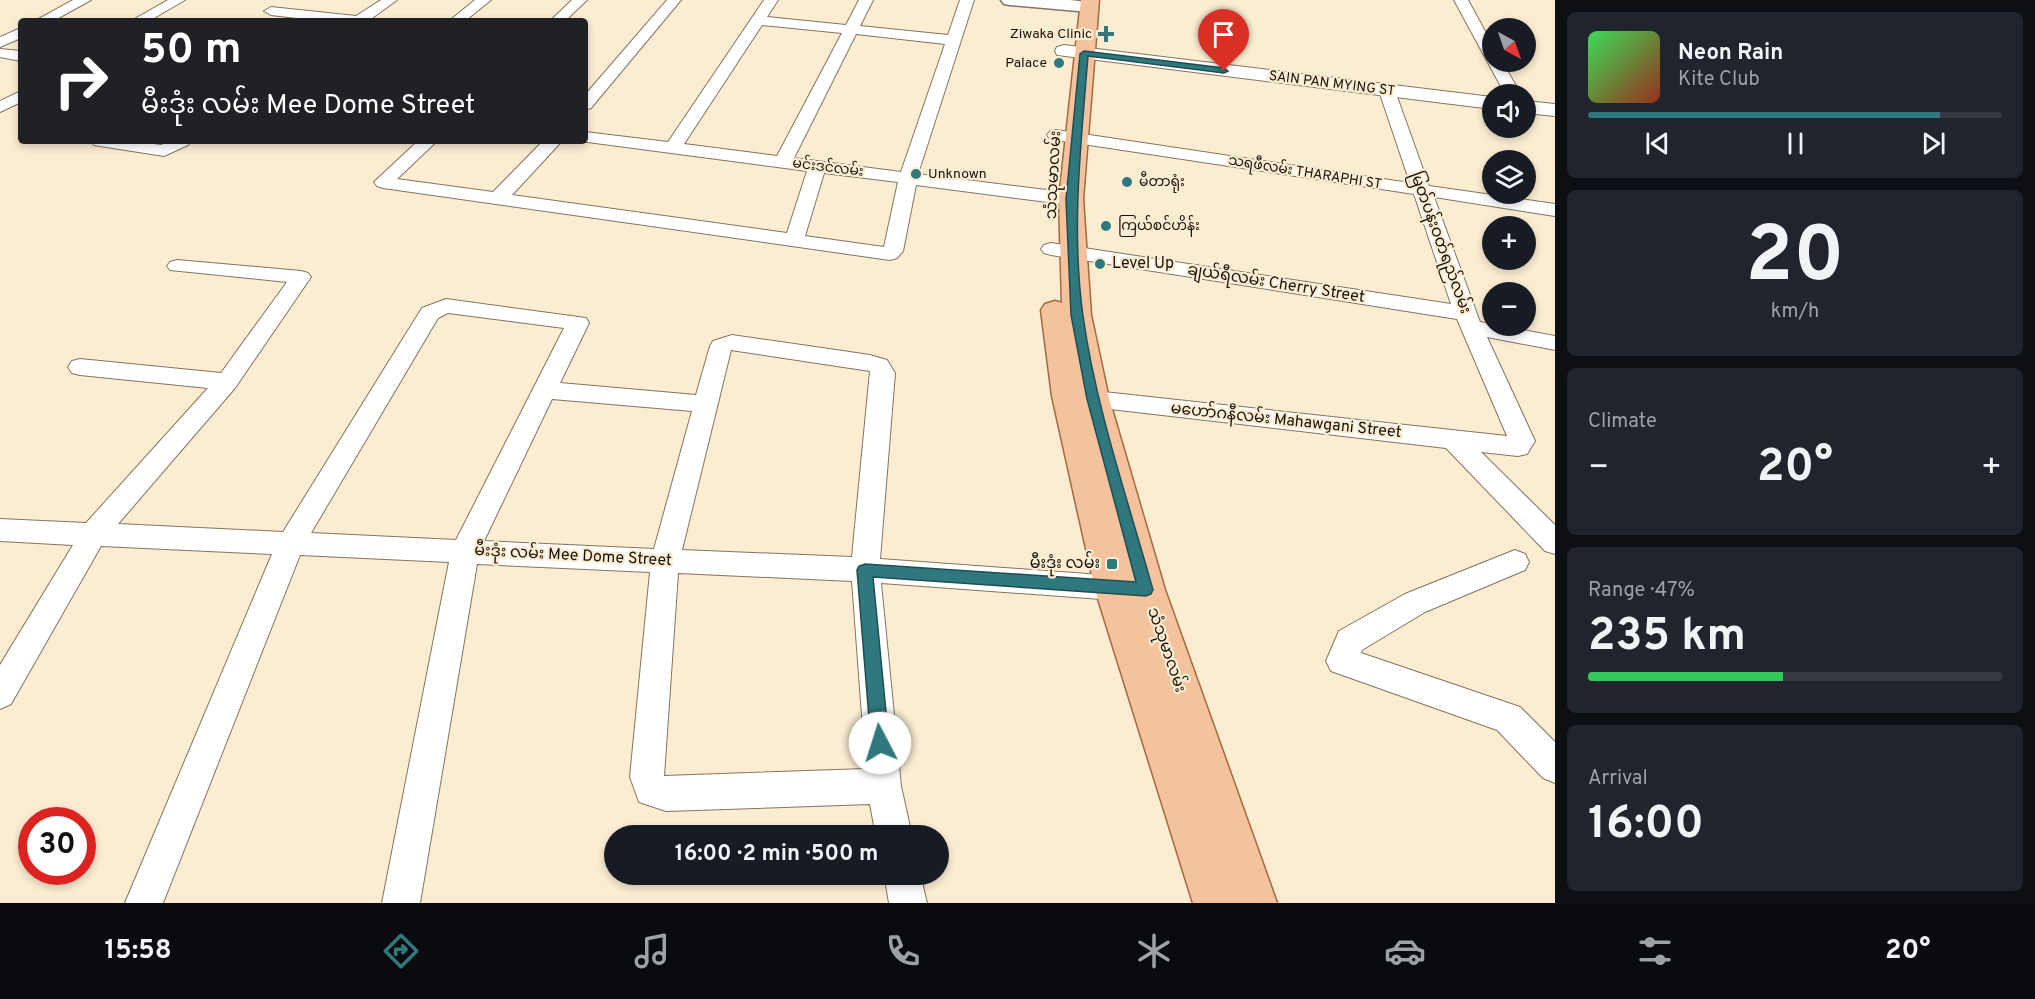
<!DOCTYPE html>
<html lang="en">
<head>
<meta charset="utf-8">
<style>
	body { margin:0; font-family:Overpass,"Noto Sans Myanmar",sans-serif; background:#20242c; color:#f1f3f6; height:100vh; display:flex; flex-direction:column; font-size:22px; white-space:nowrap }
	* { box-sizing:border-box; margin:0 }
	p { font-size:20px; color:#9ea1a6 }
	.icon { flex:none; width:33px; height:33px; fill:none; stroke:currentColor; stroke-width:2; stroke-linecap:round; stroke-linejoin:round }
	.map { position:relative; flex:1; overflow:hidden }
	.details { display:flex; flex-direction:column; gap:12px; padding:12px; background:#0d0f14; width:480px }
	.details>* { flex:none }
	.banner { position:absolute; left:18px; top:18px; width:570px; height:126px; border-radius:6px; box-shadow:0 3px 9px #0003; background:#202124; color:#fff; overflow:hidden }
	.needle { width:39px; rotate:140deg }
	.controls { position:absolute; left:1482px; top:18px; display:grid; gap:12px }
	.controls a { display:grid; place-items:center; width:54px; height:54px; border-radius:50%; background:#171b24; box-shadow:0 3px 9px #0003; font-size:30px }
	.speed { position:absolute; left:18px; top:807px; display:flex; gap:12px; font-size:30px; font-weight:700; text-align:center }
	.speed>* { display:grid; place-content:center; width:78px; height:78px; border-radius:50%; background:#171b24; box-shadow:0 3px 9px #0003; line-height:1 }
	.speed .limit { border:9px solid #d22; background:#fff; color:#111 }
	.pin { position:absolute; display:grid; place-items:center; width:51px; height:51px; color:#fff; margin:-62px -26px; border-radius:50% 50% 50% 0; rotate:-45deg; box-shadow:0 0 6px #0007 }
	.pin .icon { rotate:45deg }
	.me { position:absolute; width:66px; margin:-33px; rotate:355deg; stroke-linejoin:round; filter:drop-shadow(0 0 4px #0008) }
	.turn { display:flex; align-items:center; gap:21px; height:126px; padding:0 24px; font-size:27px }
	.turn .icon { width:78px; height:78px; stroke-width:2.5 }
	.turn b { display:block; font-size:42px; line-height:51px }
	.big { font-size:45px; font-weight:700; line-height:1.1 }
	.details .card { flex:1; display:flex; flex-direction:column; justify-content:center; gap:9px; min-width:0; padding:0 21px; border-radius:9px; background:#20242c }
	.details .dial { align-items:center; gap:0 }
	.dial b { font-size:78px; line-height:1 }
	.song { display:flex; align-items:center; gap:18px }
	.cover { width:72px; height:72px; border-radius:9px; background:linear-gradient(135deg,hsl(130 70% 55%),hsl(10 70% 35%)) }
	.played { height:6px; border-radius:3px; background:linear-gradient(90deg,#2f787e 85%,#363941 85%) }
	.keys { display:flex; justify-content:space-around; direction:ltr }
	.heat { display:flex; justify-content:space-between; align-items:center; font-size:33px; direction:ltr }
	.charge { height:9px; border-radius:4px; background:linear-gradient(90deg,#34c759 47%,#363941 0) }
	.trip { position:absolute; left:604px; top:825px; width:345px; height:60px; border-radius:30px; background:#171b24; box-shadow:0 3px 9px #0003; font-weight:700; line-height:60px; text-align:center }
	.menu { display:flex; height:96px; justify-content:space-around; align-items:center; background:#090b0e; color:#9ea1a6 }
	.menu .icon { width:42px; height:42px }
	.menu .selected { color:#2f787e }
	.menu b { font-size:27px; color:#f1f3f6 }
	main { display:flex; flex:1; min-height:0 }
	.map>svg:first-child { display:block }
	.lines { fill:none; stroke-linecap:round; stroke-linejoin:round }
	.minor-casing { stroke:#83755f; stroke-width:2 }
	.tertiary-casing { stroke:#83755f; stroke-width:2 }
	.secondary-casing { stroke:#83755f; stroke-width:3 }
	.primary-casing { stroke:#a26a3f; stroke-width:3 }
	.minor { fill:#fff; fill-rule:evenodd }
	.tertiary { fill:#fff; fill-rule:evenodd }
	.secondary { fill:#fff; fill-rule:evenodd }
	.primary { fill:#f4c29d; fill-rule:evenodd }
	.route { fill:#2f787e; stroke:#1f4e52; stroke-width:1.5 }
	.poi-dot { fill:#2f787e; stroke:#fbecd2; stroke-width:2 }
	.labels { text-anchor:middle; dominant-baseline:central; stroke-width:4.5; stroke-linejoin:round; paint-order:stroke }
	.far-poi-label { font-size:14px; fill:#18130a; stroke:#fbecd2; text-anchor:start }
	.far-street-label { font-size:14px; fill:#18130a; stroke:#fbecd2 }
	.street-label { font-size:16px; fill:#18130a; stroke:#fbecd2 }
	.poi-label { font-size:16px; fill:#18130a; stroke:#fbecd2; text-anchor:start }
</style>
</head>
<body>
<main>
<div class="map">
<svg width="1555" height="903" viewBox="0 0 1555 903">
	<rect width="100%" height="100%" fill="#fbecd2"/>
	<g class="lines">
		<g class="minor-casing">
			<g id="minor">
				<path d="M73,0H91L53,21H35Z"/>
				<path d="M168,0H185L149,21H131Z"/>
				<path d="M381,0H397L368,21H322L271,15L264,11L271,7L356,16Z"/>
				<path d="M475,0H491L465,21H449Z"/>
				<path d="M572,0H587L565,21H550Z"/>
				<path d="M667,0H681L591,108L585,110V95Z"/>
				<path d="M764,0H778L767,17L846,25L859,0H873L860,26L948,35L960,0H974L918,174L1071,193L1078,195L1080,199L1078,203L1071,205L916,185L903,251L897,258L890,260L383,188L377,186L374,182L418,141H437L397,179L493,192L543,141H562L512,195L787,233L807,171L580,141H585V132L668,142ZM762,25L842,33L777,156L684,144ZM856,34L945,44L901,172L794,158ZM824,173L898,182L884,247L805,236Z"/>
				<path d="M1454,0H1468L1492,44V62H1502L1521,94H1505Z"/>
				<path d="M21,28V38L0,47V37Z"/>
				<path d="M0,49L21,51V61L0,57Z"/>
				<path d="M1387,86L1395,91L1429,186L1555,204V216L1434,197L1480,322L1555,336V350L1487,337L1535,441L1527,454L1518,456L1481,452L1555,525V554L1545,551L1446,448L1076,405L1067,403L1064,397L1067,391L1076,389L1507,436L1457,319L1051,255L1044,253L1041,249L1044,245L1051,243L1451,304L1414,194L1056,140L1050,139L1047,135L1050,131L1056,130L1410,183L1379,91Z"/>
				<path d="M21,91V102L0,112V101Z"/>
				<path d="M91,141H133L161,145L169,141H191L188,145L164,156L100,146L94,145Z"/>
				<path d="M177,260L301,271L308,273L311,277L235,388L118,524L283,532L422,308L446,299L586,318L589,323L560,383L696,395L710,346L713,341L732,335L870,355L887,360L895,373L880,559L1129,577L1139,580L1144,589L1139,598L1129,601L881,583L901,786L912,836H876L870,804L666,811L639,802L630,777L650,572L477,564L420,903H382L449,562L300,555L163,903H125L272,554L101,546L11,704L0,709V665L73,545L0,541V519L86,523L208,388L80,375L72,373L68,367L72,361L80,359L221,373L287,282L170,270L167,266L170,262ZM448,313L564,328L456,540L311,533L438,318ZM731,350L870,371L852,557L682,550ZM552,399L692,411L654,549L484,541ZM678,573L852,581L866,769L664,776Z"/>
				<path d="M1515,550L1525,554L1529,562L1525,570L1425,612L1362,650L1361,653L1520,707L1555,742V783L1543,778L1497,730L1331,671L1326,661L1339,631L1405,594Z"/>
				<path d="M884,874H920L927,903H889Z"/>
			</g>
		</g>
		<g class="tertiary-casing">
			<g id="tertiary">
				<path d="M1064,45L1492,97V109L1057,55L1055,51L1057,47Z"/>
				<path d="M1526,101L1555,104V116L1526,113Z"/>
			</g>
		</g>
		<g class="secondary-casing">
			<path id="secondary" d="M1001,0H1070L1095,3L1098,7L1095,11L1089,12L1010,5L1004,4Z"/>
		</g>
		<g class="primary-casing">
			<path id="primary" d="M1081,0H1099L1083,199L1091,315L1109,399L1165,590L1277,903H1193L1095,589L1052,396L1041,310L1045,304L1055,301L1062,303L1059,199Z"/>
		</g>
		<use href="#minor" class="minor"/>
		<use href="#tertiary" class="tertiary"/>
		<use href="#secondary" class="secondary"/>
		<use href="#primary" class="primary"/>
	</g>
	<path class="route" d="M1084,51L1224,68L1228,71L1224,73L1088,56C1081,143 1071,229 1083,316C1096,409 1128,500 1153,590L1151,594L1146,596L873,577L889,743L886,749L880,752L874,749L871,743L857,570L859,566L865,564L1136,582L1087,399L1071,315L1066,199L1080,54Z"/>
	<g class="poi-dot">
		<path d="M1103 25h6v6h6v6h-6v6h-6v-6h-6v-6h6z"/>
		<circle cx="1059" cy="63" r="6"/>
		<circle cx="916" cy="174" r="6"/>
		<circle cx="1127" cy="182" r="6"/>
		<circle cx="1106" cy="226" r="6"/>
		<circle cx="1100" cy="264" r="6"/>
		<rect x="1106" y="558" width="12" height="12" rx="3"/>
	</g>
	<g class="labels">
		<g class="far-poi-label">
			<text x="1092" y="34" text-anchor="end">Ziwaka Clinic</text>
			<text x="1047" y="63" text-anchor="end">Palace</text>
			<text x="928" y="174">Unknown</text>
			<text x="1139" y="182">မီတာရုံး</text>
			<text x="1118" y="226">ကြယ်စင်ဟိန်း</text>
		</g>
		<g class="far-street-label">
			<text transform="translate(1332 84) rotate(7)">SAIN PAN MYING ST</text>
			<text transform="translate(828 168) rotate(7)">မင်းဒင်လမ်း</text>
			<text transform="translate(1305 173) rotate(9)">သရဖီလမ်း THARAPHI ST</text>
		</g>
		<g class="street-label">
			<text transform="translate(1054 175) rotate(-87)">သံသုမာလမ်း</text>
			<text transform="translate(1440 243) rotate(70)">မြတ်ပန်းဝတ်ရည်လမ်း</text>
			<text transform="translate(1276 284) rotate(9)">ချယ်ရီလမ်း Cherry Street</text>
			<text transform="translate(1286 421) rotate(6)">မဟော်ဂနီလမ်း Mahawgani Street</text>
			<text transform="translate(573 556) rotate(3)">မီးဒုံး လမ်း Mee Dome Street</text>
			<text transform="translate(1166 650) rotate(71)">သံသုမာလမ်း</text>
		</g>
		<g class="poi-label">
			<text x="1112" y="264">Level Up</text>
			<text x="1100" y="564" text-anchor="end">မီးဒုံး လမ်း</text>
		</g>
	</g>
</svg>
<div class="controls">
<a><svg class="needle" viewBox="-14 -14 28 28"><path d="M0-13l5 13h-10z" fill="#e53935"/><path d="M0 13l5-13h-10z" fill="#9ea1a6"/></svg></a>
<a><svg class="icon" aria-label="sound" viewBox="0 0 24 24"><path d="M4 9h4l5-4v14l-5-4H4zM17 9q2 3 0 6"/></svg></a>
<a><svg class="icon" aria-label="layers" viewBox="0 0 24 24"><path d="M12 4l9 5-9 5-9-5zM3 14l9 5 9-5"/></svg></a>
<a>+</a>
<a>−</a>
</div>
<div class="speed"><div class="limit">30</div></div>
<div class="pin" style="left:1224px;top:71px;background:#d93025"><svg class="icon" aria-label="arrive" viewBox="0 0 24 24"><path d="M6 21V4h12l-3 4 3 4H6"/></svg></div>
<svg class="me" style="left:880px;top:743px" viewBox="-20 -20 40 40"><circle r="19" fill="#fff"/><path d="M0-13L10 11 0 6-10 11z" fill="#2f787e"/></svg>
<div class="trip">16:00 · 2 min · 500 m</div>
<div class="banner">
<div class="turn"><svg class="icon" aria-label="right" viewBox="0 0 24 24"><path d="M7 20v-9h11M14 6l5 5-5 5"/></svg><div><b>50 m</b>မီးဒုံး လမ်း Mee Dome Street</div></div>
</div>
</div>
<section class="details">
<div class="card">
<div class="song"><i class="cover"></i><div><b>Neon Rain</b><p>Kite Club</p></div></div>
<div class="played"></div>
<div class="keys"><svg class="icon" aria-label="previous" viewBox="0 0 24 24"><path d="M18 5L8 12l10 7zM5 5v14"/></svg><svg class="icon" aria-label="pause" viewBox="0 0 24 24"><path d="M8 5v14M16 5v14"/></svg><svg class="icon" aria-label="next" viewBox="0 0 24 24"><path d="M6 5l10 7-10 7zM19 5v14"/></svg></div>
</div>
<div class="card dial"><b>20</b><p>km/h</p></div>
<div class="card"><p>Climate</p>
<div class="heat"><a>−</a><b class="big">20°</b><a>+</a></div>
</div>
<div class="card"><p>Range · 47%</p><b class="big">235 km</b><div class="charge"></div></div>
<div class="card"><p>Arrival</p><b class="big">16:00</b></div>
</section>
</main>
<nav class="menu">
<b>15:58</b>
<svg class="icon selected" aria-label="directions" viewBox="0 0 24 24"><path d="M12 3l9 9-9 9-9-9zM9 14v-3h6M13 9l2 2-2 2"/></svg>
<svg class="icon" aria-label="music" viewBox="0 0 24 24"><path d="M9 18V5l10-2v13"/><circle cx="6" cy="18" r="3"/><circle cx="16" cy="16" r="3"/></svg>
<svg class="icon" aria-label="phone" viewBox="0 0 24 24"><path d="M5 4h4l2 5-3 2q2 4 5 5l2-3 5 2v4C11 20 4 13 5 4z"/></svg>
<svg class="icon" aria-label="climate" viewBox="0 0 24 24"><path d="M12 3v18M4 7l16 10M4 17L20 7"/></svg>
<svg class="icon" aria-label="car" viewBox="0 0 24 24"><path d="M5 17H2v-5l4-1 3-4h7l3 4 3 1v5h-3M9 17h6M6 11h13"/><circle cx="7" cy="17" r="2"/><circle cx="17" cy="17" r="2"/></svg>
<svg class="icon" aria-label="filters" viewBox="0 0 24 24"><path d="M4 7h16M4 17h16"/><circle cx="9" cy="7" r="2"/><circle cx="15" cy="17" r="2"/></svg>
<b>20°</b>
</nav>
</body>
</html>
